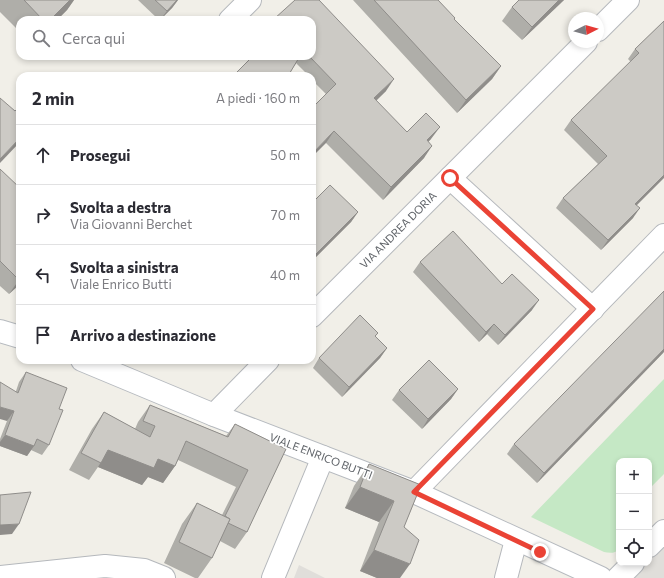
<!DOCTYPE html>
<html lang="it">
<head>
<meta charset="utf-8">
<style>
  :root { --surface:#fff; --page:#f7f7f7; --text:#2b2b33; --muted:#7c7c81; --line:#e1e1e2 }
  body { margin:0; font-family:Commissioner,sans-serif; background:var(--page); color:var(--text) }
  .controls { position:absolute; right:12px; bottom:12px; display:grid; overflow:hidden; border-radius:8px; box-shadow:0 2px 6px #0003 }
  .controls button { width:36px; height:36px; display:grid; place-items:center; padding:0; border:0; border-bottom:1px solid var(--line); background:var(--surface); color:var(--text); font:20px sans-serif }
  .compass { position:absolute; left:568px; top:12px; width:36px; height:36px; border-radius:50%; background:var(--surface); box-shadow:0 2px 6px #0003; rotate:84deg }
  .stop { position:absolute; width:12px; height:12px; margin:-9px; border:3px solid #ea4335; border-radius:50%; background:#fff }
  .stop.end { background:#ea4335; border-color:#fff; box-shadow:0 1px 4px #0008 }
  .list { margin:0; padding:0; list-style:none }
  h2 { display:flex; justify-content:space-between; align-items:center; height:52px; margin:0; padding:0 16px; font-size:17px }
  h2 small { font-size:13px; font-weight:400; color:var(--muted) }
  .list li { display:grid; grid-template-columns:26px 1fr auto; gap:12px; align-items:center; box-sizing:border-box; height:60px; padding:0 16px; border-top:1px solid var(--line) }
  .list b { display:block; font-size:15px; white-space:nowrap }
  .list p { margin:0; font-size:13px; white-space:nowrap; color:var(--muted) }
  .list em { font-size:13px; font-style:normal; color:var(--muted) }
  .icon { flex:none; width:22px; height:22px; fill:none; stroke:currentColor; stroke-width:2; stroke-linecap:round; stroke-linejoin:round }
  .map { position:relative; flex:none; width:664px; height:578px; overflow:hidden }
  .search { position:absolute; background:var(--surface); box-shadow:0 2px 6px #0003; left:16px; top:16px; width:300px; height:44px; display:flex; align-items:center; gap:10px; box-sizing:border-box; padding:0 14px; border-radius:12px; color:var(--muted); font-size:15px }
  .panel { position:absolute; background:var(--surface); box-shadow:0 2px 6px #0003; left:16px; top:72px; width:300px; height:292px; border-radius:12px }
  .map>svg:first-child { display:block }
  .industrial { fill:#e0deda }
  .green { fill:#c5e8c5 }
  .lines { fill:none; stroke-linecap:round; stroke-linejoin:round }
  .street-casing { stroke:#b5b8bc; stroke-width:24 }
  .secondary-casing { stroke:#b6babf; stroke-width:24 }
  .street { stroke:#fff; stroke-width:22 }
  .secondary { stroke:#fff; stroke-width:22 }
  .wall { fill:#afaea9 }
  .shaded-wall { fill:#8f8d8a }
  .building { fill:#cccac5; stroke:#8f8d8a }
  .route { stroke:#ea4335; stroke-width:5 }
  .labels { text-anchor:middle; stroke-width:3.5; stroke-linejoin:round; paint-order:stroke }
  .street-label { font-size:11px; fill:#5f6368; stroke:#fff }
</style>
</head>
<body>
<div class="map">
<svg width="664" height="578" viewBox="0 0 664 578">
  <rect width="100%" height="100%" fill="#f1efe8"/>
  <g class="industrial">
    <path d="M664,538V578H625L639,563H649V553Z"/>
    <path d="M299,565L325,578H294Z"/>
  </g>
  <path class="green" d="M664,379V474L649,489V461H619V549C615,554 609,553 604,552L531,517Z"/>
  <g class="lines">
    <g class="street-casing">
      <g id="street">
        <path d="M230,20L250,0"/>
        <path d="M598,30L628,0"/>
        <path d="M450,178L593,309"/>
        <path d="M312,316L586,42"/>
        <path d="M214,415L268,360"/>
        <path d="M414,492L664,235"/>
        <path d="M649,546L664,531"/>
        <path d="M0,577L105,566L144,570L164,578"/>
        <path d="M273,578L323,457"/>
        <path d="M506,578L516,540"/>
        <path d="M618,578L633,563"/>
      </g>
    </g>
    <g class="secondary-casing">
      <g id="secondary">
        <path d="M0,331L20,337"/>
        <path d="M82,360L214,415L414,492L601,578"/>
      </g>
    </g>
    <use href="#street" class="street"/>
    <use href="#secondary" class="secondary"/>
  </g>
  <g class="wall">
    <path d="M0,0H74L67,10L57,20H20V32L0,12Z"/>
    <path d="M138,0H178L172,8L160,20H159Z"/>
    <path d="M295,0L386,91L376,101L407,132L431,139L428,142L424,158L383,200L326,143V94L312,80V76H309L296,63L288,76H235L237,72L253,56H312V20H274Z"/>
    <path d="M353,0H438L454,19L501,66L492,79L457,113Z"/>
    <path d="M519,0H564L522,40L502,21L512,7Z"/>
    <path d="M664,21L637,205L633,218L601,250L556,208L563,198L598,164L564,130L571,120L631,62L628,59L635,49Z"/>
    <path d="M0,169L20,284L9,294L0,286Z"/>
    <path d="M312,203L358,212L351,222L312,261Z"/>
    <path d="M420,262L502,284L532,310L498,345L487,334L479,342L413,272Z"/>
    <path d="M378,333L375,337L387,348L380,358L342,397L313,368L319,358Z"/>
    <path d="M664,352L537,483L507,454L514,444Z"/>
    <path d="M26,372L59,409L49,445L42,455L31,450L27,456L0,446V439L7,421L16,391L19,382Z"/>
    <path d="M458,389L451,399L422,429L392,400L399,390Z"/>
    <path d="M150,405L226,436L235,424L286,449L247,532L235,549L220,541L212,558L198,578H195L164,563L182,524L197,503L222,515L236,487L178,460L175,466L163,483L148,477L142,485L98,467L89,480L69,470L92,429L104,412L135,429L138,422Z"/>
    <path d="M369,464L421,485L404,527L400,578H377L360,571L379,522L345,508L354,486Z"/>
  </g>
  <g class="shaded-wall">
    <path d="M70,0H74L67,10L57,20H50Z"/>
    <path d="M177,0H178L172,8L160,20L167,11Z"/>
    <path d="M559,0H564L522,40L532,27Z"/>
    <path d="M501,66L492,79L457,113L466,100Z"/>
    <path d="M394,79L386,91L365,111L374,98Z"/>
    <path d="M440,127L431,139L418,152L427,140Z"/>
    <path d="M334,131L326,143L312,157V154Z"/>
    <path d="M20,138V142L0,163V159Z"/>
    <path d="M432,146L424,158L383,200L391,187Z"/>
    <path d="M664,175V178L628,214L635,204Z"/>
    <path d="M640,208L633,218L601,250L608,240Z"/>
    <path d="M358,212L351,222L312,261V260L316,254Z"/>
    <path d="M20,279V284L9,294L19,280Z"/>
    <path d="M539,300L532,310L498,345L505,335Z"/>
    <path d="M494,324L487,334L479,342L486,332Z"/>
    <path d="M387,348L380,358L342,397L349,387Z"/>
    <path d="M664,349V352L537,483L544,473Z"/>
    <path d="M458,389L451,399L422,429L428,419Z"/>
    <path d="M0,407L14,411L7,421L0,419Z"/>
    <path d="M5,435L34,446L27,456L0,446V442Z"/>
    <path d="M108,450L158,459L175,466L163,483L148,477L142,485L98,467Z"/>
    <path d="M360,487L394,501L379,522L345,508Z"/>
    <path d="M19,524L12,534L0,535V525Z"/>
    <path d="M374,550L410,564L400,578H377L360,571Z"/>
  </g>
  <g class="building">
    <path d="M24,0H70L50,20H43Z"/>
    <path d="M155,0H177L167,11Z"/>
    <path d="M295,0H319L394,79L374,98L407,132L426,113L440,127L427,140L432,146L391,187L334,131L312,154V108L336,84L309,56H312V20H275L274,19Z"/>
    <path d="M374,0H438L455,18L454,19L501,66L466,100Z"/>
    <path d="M519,0H559L532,27L512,7Z"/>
    <path d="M664,21V175L635,204L640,208L608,240L563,198L607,156L571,120L639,53L635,49Z"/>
    <path d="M253,56H300L288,76H241L237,72Z"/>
    <path d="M0,98L15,111L20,106V138L0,159Z"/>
    <path d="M0,169L20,188V279L19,280L0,261Z"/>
    <path d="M330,185L358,212L316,254L314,251L312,253V203Z"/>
    <path d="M453,231L502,284L512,274L539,300L505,335L494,324L486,332L420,262Z"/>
    <path d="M664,291V349L544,473L514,444Z"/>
    <path d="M360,315L378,333L375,336L387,348L349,387L319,358Z"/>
    <path d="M429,360L458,389L428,419L399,390Z"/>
    <path d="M26,372L67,388L59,409L63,410L49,445L37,439L34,446L5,435L14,411L0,407V382L18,393Z"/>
    <path d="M150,405L228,437L235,424L286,449L247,532L228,523L230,519L225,516L248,470L186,441L175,466L158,459L154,468L108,450L101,463L81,453L104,412L150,437L155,426L143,421Z"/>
    <path d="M369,464L421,485L404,527L419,540L410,564L374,550L394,501L360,487Z"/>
    <path d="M31,492L19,524L0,525V495Z"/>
    <path d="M197,503L230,519L212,558L179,542Z"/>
  </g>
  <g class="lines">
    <path class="route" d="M450,178L593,309L414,492L540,552"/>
  </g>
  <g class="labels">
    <g class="street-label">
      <text transform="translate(398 230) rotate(-45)" y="4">VIA ANDREA DORIA</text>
      <text transform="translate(321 456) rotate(21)" y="4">VIALE ENRICO BUTTI</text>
    </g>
  </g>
</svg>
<div class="controls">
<button>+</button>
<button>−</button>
<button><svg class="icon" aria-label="locate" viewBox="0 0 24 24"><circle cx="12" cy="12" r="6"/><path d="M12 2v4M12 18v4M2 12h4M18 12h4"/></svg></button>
</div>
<svg class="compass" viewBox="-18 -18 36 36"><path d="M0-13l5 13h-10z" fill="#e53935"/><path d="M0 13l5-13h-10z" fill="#7c7c81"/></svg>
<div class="stop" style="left:450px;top:178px"></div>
<div class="stop end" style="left:540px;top:552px"></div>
<div class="search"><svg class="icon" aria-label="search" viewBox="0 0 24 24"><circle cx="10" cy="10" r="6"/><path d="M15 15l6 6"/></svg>Cerca qui</div>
<section class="panel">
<h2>2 min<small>A piedi · 160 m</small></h2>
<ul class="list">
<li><svg class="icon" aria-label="ahead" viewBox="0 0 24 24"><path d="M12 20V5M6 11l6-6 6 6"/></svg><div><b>Prosegui</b></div><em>50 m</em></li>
<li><svg class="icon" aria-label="right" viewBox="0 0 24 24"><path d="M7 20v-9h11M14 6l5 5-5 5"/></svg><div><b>Svolta a destra</b><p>Via Giovanni Berchet</p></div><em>70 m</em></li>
<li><svg class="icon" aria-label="left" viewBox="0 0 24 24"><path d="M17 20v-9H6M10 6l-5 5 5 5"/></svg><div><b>Svolta a sinistra</b><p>Viale Enrico Butti</p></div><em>40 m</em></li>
<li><svg class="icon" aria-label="arrive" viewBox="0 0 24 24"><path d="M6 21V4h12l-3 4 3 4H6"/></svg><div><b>Arrivo a destinazione</b></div></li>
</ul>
</section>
</div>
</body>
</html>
